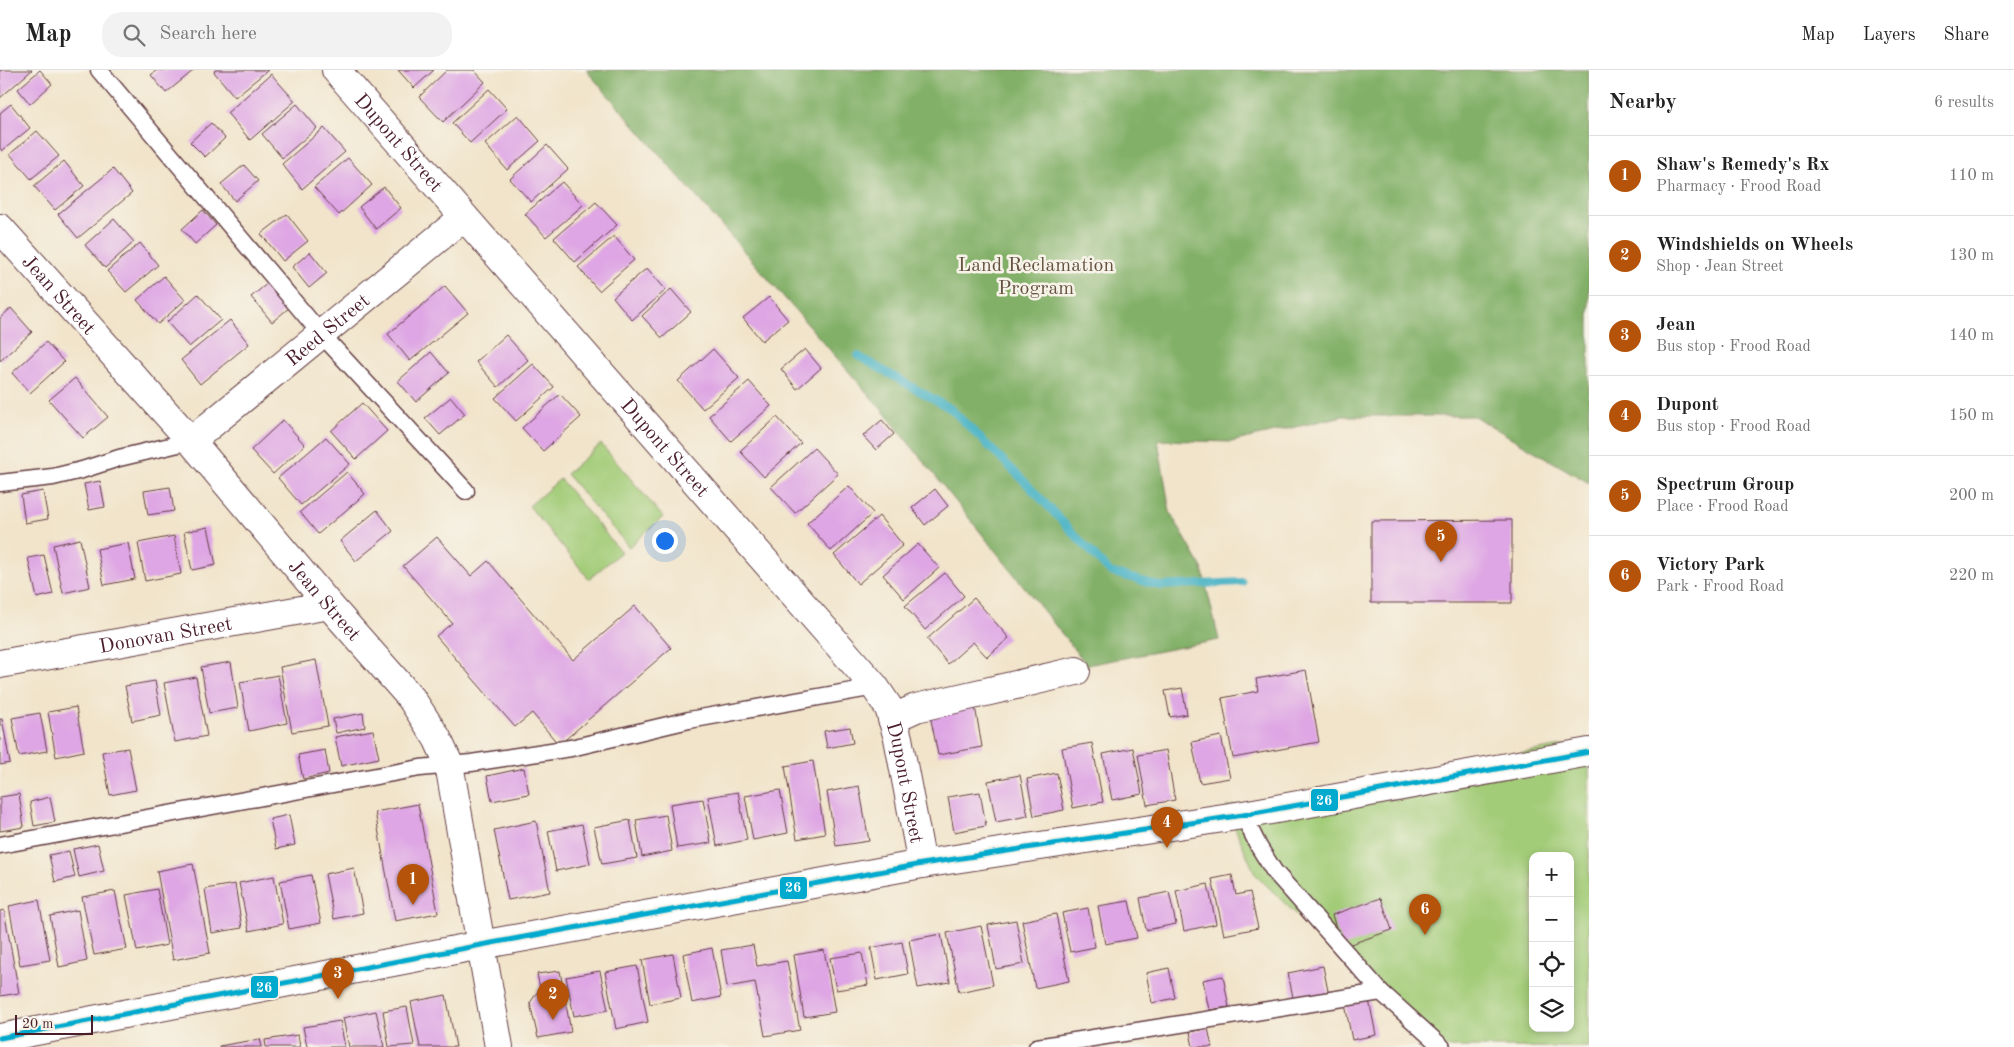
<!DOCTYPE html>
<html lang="en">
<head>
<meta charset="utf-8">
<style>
  :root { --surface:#fff; --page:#f2f2f2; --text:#222; --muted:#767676; --line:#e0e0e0; --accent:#b45309 }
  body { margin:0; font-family:"Old Standard TT",serif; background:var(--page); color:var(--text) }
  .controls { position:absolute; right:15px; bottom:15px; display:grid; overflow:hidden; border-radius:10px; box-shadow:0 2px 8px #0003 }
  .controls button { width:45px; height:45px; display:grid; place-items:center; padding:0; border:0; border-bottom:1px solid var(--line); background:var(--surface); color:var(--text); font:25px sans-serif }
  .scale { position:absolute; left:15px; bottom:12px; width:78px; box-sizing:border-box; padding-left:5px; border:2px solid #4a1f2b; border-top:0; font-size:14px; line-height:18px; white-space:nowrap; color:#4a1f2b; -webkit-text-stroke:4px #f7f3e8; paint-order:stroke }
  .you { position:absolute; left:664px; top:470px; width:18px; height:18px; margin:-12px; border:4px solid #fff; border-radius:50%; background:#1a73e8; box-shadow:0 0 0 8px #1a73e833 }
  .badge { display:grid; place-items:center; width:32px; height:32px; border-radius:50%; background:var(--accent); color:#fff; font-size:16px; font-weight:700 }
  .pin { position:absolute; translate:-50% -41px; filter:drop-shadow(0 1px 2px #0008) }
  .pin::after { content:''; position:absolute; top:26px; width:18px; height:15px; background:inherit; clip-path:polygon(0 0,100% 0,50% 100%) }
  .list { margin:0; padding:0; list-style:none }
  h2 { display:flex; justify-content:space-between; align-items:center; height:65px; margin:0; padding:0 20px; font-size:21px }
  h2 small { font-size:16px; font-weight:400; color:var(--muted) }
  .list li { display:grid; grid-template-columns:32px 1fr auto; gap:15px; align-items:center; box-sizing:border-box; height:80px; padding:0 20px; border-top:1px solid var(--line) }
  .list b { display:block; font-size:19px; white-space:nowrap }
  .list p { margin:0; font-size:16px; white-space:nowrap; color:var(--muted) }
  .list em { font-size:16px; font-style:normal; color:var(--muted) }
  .icon { flex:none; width:28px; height:28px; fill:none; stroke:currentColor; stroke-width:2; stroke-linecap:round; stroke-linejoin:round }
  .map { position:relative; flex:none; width:1589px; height:977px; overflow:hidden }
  header { display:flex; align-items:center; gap:30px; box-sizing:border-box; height:70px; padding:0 25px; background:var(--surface); border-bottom:1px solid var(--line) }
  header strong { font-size:24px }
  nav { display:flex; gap:28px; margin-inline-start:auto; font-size:18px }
  .search { width:350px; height:45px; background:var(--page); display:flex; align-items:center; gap:12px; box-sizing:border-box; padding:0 18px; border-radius:20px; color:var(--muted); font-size:19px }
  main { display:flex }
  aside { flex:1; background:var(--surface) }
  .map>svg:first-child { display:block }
  .green { fill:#a3cc78; stroke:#767652; fill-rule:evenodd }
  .forest { fill:#82b068; stroke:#66684a }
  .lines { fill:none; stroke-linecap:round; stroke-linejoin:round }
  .stream { stroke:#47b2c5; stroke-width:8 }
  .building { fill:#dea6e4 }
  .lane-casing { stroke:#633d43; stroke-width:19 }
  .street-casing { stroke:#633d43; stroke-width:30 }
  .secondary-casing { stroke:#633d43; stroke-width:30 }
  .lane { stroke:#fff; stroke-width:16 }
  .street { stroke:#fff; stroke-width:28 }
  .secondary { stroke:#fff; stroke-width:28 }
  .bus-1-casing { stroke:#f7f3e8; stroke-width:9 }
  .bus-1 { stroke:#00a9ce; stroke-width:5 }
  .labels { text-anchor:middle; stroke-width:5; stroke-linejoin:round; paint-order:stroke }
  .street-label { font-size:20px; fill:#4a1f2b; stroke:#f7f3e8 }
  .park-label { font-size:20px; fill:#655342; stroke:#f7f3e8 }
  .line-badge { stroke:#f7f3e8; stroke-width:2 }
  .badge-label { font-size:14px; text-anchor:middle; font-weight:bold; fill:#fff }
</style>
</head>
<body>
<header>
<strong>Map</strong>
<div class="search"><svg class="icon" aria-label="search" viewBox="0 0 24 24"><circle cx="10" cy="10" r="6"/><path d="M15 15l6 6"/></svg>Search here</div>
<nav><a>Map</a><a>Layers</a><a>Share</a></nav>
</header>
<main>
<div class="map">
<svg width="1589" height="977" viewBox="0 0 1589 977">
  <rect width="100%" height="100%" fill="#f7f3e8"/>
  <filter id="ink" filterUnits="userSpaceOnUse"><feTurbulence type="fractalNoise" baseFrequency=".02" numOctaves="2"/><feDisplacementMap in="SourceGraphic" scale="10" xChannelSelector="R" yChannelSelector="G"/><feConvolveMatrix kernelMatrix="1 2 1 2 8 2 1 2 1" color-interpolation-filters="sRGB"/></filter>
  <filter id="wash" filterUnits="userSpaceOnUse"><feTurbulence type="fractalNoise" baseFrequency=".0096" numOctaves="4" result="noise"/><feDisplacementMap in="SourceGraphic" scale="20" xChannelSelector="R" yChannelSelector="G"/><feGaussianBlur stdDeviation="1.12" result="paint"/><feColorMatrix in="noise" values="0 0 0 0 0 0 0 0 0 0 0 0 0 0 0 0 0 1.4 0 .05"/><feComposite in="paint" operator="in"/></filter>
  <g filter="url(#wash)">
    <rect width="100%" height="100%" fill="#f1e4ca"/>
    <g class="green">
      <path d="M601,374L663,447L629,477L566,404Z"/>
      <path d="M560,409L621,482L589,509L529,436Z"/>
      <path d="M1589,671V977H1436L1378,925L1255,804L1226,737ZM1533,786H1570V958H1533Z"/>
    </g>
    <path class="forest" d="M586,0H1589V413L1474,346H1343L1231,372L1158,370L1170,442L1202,498L1219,570L1087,595L883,341Z"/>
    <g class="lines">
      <path class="stream" d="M858,286L951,339L1025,412L1110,502L1160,516L1242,512"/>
    </g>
    <g id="blocks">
      <g class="building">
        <path d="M0,0H32L0,28Z"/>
        <path d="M40,0L52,14L30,34L18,19Z"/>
        <path d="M157,0H194L166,23L151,5Z"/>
        <path d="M215,0H268L235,27L214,2Z"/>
        <path d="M398,0H434L414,18Z"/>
        <path d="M447,0H474L485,12L443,52L419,27Z"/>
        <path d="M271,4L295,31L250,70L227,43Z"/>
        <path d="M489,19L507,39L470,73L452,53Z"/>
        <path d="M11,34L30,58L2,81L0,78V43Z"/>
        <path d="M297,34L317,58L282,88L262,64Z"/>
        <path d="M518,45L540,71L507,100L485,74Z"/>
        <path d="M211,53L225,68L205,87L190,72Z"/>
        <path d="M324,58L345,82L302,119L282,94Z"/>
        <path d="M37,61L59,86L31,109L10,84Z"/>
        <path d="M547,75L568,99L531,132L510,109Z"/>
        <path d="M348,88L372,115L339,145L314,117Z"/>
        <path d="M64,91L84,116L55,140L34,116Z"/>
        <path d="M244,95L258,111L235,131L221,114Z"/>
        <path d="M113,99L132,123L78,168L58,144Z"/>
        <path d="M562,112L583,135L546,167L525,144Z"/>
        <path d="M384,117L401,138L376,159L359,137Z"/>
        <path d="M596,132L617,155L575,192L554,168Z"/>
        <path d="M203,140L216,155L195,174L182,159Z"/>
        <path d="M287,144L308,171L283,191L261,164Z"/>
        <path d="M114,149L134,172L105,198L85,175Z"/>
        <path d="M614,166L634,190L599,221L578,197Z"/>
        <path d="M140,173L158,195L126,222L107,201Z"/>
        <path d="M310,182L327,203L309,218L292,197Z"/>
        <path d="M647,198L666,220L632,250L613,227Z"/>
        <path d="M164,206L185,230L158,254L137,230Z"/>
        <path d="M269,212L290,237L272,252L251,227Z"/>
        <path d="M445,216L468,243L410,291L388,264Z"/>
        <path d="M671,219L691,242L662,268L642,246Z"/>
        <path d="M198,224L221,250L189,277L167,252Z"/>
        <path d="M769,227L788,250L762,271L743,248Z"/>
        <path d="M11,238L32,262L0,291V248Z"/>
        <path d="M230,250L249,274L200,314L181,290Z"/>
        <path d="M506,265L528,290L498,317L476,292Z"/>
        <path d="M46,272L64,292L30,323L12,303Z"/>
        <path d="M713,279L739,308L703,339L678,311Z"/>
        <path d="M805,279L821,298L797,319L781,299Z"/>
        <path d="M431,282L449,303L416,332L398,311Z"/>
        <path d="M533,294L554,317L516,351L495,328Z"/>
        <path d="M75,308L108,347L83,368L49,330Z"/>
        <path d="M749,311L771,336L731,371L709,346Z"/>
        <path d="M560,324L581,347L543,381L522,358Z"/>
        <path d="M451,327L465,344L440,365L425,348Z"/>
        <path d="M362,333L387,361L356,389L331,361Z"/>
        <path d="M777,347L801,373L764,407L740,381Z"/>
        <path d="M283,350L305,375L273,404L251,380Z"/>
        <path d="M882,350L894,364L876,380L863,366Z"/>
        <path d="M326,367L350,394L301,435L278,408Z"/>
        <path d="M814,378L838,404L795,443L771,417Z"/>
        <path d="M347,402L365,424L318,464L300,442Z"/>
        <path d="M100,411L105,437L89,440L84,414Z"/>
        <path d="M849,416L873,443L831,481L807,453Z"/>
        <path d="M170,417L174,441L148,445L144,421Z"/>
        <path d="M935,419L948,436L925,455L912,438Z"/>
        <path d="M43,421L48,449L25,453L21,425Z"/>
        <path d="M377,440L393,461L356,491L340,471Z"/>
        <path d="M879,446L903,475L858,514L834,485Z"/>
        <path d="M1512,450V533H1371V451Z"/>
        <path d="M208,457L216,495L192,500L184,462Z"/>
        <path d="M174,466L181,504L145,511L138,473Z"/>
        <path d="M437,467L471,506L488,491L573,590L635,536L671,578L559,675L532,643L515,657L436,566L452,553L403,496Z"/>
        <path d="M80,469L90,517L63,523L53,475Z"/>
        <path d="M128,473L135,509L104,515L97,479Z"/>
        <path d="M918,474L939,498L904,529L883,505Z"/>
        <path d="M44,485L53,524L37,528L28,488Z"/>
        <path d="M945,503L964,526L925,560L905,536Z"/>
        <path d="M974,528L1009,568L987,587L973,572L948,594L927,569Z"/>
        <path d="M316,590L328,656L292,662L280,597Z"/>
        <path d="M231,592L238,638L209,643L201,597Z"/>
        <path d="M1306,600L1319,672L1233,688L1222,628L1258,621L1256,609Z"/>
        <path d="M278,605L287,653L249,661L240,612Z"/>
        <path d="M196,607L207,666L175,672L164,613Z"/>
        <path d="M155,611L161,645L132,651L125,616Z"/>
        <path d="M1182,618L1187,644L1170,647L1165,621Z"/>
        <path d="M975,636L982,677L938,685L930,645Z"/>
        <path d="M76,637L84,681L56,687L48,642Z"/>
        <path d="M40,643L47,681L19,686L12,648Z"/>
        <path d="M363,643L365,657L336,663L333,649Z"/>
        <path d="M0,649H2L10,693L0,695Z"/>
        <path d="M850,657L853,673L827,678L824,661Z"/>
        <path d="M373,660L379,688L341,696L335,667Z"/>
        <path d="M1221,666L1230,708L1200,713L1192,672Z"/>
        <path d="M1092,673L1103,732L1073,738L1062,678Z"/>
        <path d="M128,678L136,720L110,725L102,682Z"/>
        <path d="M1133,678L1142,724L1112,730L1103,684Z"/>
        <path d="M325,680L329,703L303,709L298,685Z"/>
        <path d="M1166,680L1175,730L1147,735L1138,685Z"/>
        <path d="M813,691L825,764L797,769L785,696Z"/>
        <path d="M524,698L529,724L492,731L487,706Z"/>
        <path d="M1057,703L1064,740L1034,746L1027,709Z"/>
        <path d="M1020,705L1028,746L996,752L988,711Z"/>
        <path d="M859,716L869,771L836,776L827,722Z"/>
        <path d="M780,720L788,763L753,770L745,726Z"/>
        <path d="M738,722L747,770L717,776L708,727Z"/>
        <path d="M980,722L986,756L954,762L948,727Z"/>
        <path d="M19,724L24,757L0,761V727Z"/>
        <path d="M50,727L55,752L34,756L30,732Z"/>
        <path d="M703,729L711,773L677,778L670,734Z"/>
        <path d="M418,734L438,843L395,851L375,742Z"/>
        <path d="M289,745L295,775L276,779L270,749Z"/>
        <path d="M666,745L672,781L642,787L636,750Z"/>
        <path d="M630,750L637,788L602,794L594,757Z"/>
        <path d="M536,751L550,822L508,830L494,760Z"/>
        <path d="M582,754L590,794L556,801L548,761Z"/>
        <path d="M98,774L104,801L79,807L73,779Z"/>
        <path d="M69,781L75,807L55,812L49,785Z"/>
        <path d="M193,794L210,883L173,890L157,801Z"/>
        <path d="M354,798L363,843L334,849L325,804Z"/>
        <path d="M311,805L321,853L289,859L280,811Z"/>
        <path d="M1232,805L1236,825L1250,822L1258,858L1224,865L1212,809Z"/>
        <path d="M274,806L283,854L249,861L239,813Z"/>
        <path d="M235,814L242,858L212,863L205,819Z"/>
        <path d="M1208,814L1216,854L1184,861L1176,821Z"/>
        <path d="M157,819L167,875L137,881L126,825Z"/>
        <path d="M115,821L127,879L94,885L82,827Z"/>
        <path d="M1169,822L1176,854L1146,860L1140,828Z"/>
        <path d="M1381,828L1392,860L1342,877L1332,845Z"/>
        <path d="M39,830L50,890L20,895L9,836Z"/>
        <path d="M1129,831L1137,868L1105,874L1098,836Z"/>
        <path d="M1088,838L1095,877L1070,882L1062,843Z"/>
        <path d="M4,840L19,923L0,926V841Z"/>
        <path d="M78,840L87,891L59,897L50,846Z"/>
        <path d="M1056,844L1069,911L1035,918L1022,851Z"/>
        <path d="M1016,850L1024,894L996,899L988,855Z"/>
        <path d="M981,856L993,915L959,922L947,863Z"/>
        <path d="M941,864L950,912L918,918L909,870Z"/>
        <path d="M902,872L908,904L877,910L871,878Z"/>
        <path d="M753,875L757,896L787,891L800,960L765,966L755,912L727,917L721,880Z"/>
        <path d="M712,878L721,927L692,933L683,884Z"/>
        <path d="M824,880L835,942L804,947L794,885Z"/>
        <path d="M862,883L868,915L836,920L830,888Z"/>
        <path d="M673,884L681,928L650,934L642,890Z"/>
        <path d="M637,896L648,952L616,959L605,902Z"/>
        <path d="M1323,896L1329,926L1294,932L1288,903Z"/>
        <path d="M1169,898L1175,928L1152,933L1146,903Z"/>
        <path d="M560,901L571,962L538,968L530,933L540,918L537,904Z"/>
        <path d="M600,901L608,940L574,946L566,907Z"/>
        <path d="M1223,906L1229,937L1209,940L1203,910Z"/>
        <path d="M446,925L456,977H420L411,932Z"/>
        <path d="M1369,930L1376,965L1352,970L1345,934Z"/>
        <path d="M407,937L414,975L389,977L383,941Z"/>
        <path d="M376,941L384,977H349L343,948Z"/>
        <path d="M340,951L345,977H307L303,957Z"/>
        <path d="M1208,958L1212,977H1193L1190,962Z"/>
        <path d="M298,965L300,977H266L265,970Z"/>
        <path d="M260,969L262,977H219V976Z"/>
      </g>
    </g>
  </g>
  <g filter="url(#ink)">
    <use href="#blocks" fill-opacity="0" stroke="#633d43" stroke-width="1"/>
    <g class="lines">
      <g class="lane-casing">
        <g id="lane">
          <path d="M99,0L322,265L466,421"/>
          <path d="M0,413L53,407L82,400L119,388L191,371"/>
          <path d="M1243,745L1259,777L1274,801L1381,922L1442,977"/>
          <path d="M0,775L420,698L471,693L571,678L689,650L875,617"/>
          <path d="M1037,977L1381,922"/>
        </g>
      </g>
      <g class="street-casing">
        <g id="street">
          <path id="s1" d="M336,0L875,617L889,638L898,668L922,794"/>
          <path id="s2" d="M0,158L191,371L329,535L411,628L437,668L449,694L499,977"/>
          <path id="s3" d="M191,371L464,147"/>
          <path id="s4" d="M0,594L329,535"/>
          <path d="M892,649L916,638L1076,601"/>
        </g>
      </g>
      <g class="secondary-casing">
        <path id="secondary" d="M0,968L481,875L922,794L1243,745L1589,682"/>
      </g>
      <use href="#lane" class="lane"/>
      <use href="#street" class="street"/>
      <use href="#secondary" class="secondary"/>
      <g class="bus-1-casing">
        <path id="bus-1" d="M0,968L481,875L922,794L1243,745L1589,682"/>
      </g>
      <use href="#bus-1" class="bus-1"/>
    </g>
  </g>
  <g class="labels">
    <g class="street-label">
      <text dy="7" stroke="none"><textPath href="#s1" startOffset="96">Dupont Street</textPath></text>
      <text dy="7" stroke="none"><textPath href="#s2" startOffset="89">Jean Street</textPath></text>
      <text dy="7" stroke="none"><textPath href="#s3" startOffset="176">Reed Street</textPath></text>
      <text dy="7" stroke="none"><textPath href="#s1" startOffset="501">Dupont Street</textPath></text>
      <text dy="7" stroke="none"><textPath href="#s2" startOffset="494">Jean Street</textPath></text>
      <text dy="7" stroke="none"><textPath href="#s4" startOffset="168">Donovan Street</textPath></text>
      <text dy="7" stroke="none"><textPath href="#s1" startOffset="921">Dupont Street</textPath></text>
    </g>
    <g class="park-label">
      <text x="1036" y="201">Land Reclamation<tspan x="1036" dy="23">Program</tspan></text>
    </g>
  </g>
  <g class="line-badge">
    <rect x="1310" y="718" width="29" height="24" rx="5" fill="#00a9ce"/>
    <rect x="779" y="806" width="29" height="24" rx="5" fill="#00a9ce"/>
    <rect x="250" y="905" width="29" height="24" rx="5" fill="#00a9ce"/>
  </g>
  <g class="badge-label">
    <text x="1324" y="735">26</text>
    <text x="793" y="822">26</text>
    <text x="264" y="922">26</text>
  </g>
</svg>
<div class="controls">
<button>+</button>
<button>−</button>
<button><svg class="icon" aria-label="locate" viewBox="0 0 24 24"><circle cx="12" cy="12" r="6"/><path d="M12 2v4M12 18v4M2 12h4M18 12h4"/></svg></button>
<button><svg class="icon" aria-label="layers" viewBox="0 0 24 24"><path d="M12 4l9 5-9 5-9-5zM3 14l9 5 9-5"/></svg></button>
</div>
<div class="scale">20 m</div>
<div class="you"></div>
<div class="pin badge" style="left:413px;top:835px">1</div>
<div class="pin badge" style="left:553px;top:950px">2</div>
<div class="pin badge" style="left:338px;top:929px">3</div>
<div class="pin badge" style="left:1167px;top:778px">4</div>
<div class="pin badge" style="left:1441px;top:492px">5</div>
<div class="pin badge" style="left:1425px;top:865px">6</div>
</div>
<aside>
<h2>Nearby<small>6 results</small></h2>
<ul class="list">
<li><span class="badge">1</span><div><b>Shaw's Remedy's Rx</b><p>Pharmacy · Frood Road</p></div><em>110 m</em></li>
<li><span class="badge">2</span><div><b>Windshields on Wheels</b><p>Shop · Jean Street</p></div><em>130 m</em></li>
<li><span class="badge">3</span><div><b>Jean</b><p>Bus stop · Frood Road</p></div><em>140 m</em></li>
<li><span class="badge">4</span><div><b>Dupont</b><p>Bus stop · Frood Road</p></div><em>150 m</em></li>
<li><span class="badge">5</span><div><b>Spectrum Group</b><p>Place · Frood Road</p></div><em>200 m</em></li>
<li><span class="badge">6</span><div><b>Victory Park</b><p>Park · Frood Road</p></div><em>220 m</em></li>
</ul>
</aside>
</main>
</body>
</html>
